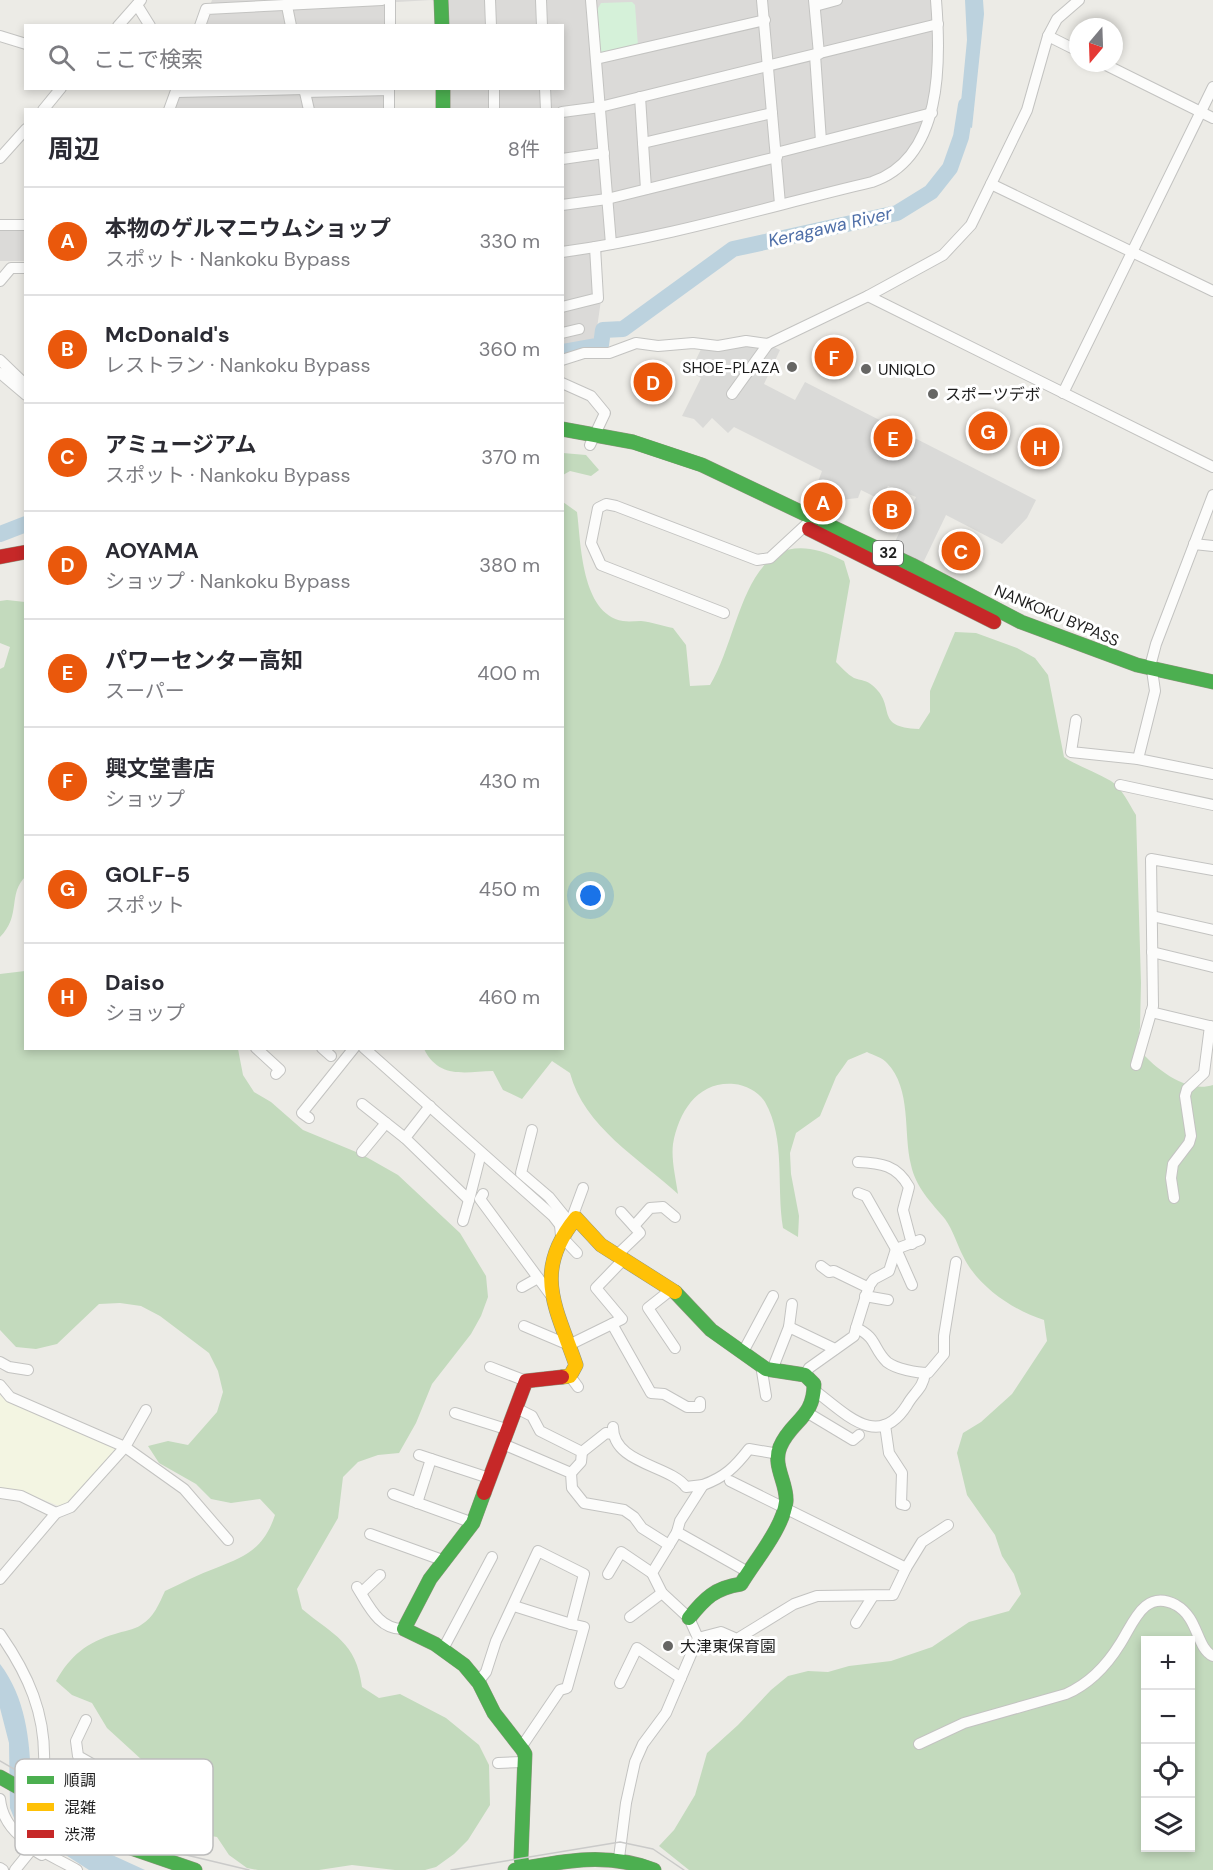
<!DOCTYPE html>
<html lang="ja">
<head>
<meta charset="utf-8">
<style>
  :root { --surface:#fff; --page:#f7f7f7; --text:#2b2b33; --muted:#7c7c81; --line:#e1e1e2; --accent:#ea580c }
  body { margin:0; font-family:"DM Sans","Noto Sans JP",sans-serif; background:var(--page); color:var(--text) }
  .controls { position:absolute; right:18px; bottom:18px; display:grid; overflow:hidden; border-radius:0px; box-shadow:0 3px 9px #0003 }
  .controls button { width:54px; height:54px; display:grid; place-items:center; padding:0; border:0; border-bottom:2px solid var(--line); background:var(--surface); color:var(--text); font:30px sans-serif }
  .compass { position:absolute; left:1069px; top:18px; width:54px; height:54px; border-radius:50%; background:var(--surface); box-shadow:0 3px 9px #0003; rotate:199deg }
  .you { position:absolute; left:591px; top:896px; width:21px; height:21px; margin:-15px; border:4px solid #fff; border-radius:50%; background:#1a73e8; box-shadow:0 0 0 9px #1a73e833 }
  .badge { display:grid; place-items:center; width:39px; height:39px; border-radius:50%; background:var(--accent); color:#fff; font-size:20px; font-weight:700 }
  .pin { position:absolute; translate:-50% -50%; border:3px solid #fff; box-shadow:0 2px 6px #0006 }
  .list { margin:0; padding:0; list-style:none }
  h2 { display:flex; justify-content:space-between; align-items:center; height:78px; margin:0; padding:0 24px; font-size:26px }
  h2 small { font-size:20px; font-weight:400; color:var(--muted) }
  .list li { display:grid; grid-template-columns:39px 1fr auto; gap:18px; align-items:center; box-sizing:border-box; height:108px; padding:0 24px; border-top:2px solid var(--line) }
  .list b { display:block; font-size:22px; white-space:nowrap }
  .list p { margin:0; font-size:20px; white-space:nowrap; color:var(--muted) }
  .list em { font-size:20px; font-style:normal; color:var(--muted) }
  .icon { flex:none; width:33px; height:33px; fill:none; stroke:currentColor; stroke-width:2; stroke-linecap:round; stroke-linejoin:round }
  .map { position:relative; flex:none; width:1213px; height:1870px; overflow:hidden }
  .search { position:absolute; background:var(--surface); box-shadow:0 3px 9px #0003; left:24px; top:24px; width:540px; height:66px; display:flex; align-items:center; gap:15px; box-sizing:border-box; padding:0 21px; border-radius:0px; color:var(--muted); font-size:22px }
  .panel { position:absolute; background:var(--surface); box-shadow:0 3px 9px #0003; left:24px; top:108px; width:540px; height:942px; border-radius:0px }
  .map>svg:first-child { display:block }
  .residential { fill:#dbdad8 }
  .education { fill:#f3f5e2 }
  .religious { fill:#dadad8 }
  .forest { fill:#c3dabd; fill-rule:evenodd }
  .park { fill:#d5f1d9 }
  .water { fill:#bcd2de }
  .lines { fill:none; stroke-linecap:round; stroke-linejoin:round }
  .river { stroke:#bcd2de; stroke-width:16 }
  .street-casing { stroke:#c3c3c1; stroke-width:12 }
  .fast-casing { stroke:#90957f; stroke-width:15 }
  .slow-casing { stroke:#90957f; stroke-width:15 }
  .jam-casing { stroke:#90957f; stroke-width:15 }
  .street { stroke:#fcfcfb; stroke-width:10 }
  .fast { stroke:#4caf50; stroke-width:14 }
  .slow { stroke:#ffc107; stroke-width:14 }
  .jam { stroke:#c62828; stroke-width:14 }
  .tram { stroke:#cacac9; stroke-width:1.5 }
  .poi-dot { fill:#666664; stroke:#fff; stroke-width:2 }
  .labels { text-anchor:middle; stroke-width:6; stroke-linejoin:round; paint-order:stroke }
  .shield { fill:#fff; stroke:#626262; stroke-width:1.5 }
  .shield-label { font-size:15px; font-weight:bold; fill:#1e1e1e }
  .poi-label { font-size:16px; fill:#1e1e1e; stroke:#fff; text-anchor:start }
  .street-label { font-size:16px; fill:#1e1e1e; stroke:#fff }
  .water-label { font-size:18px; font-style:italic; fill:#4f6fa8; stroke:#fff }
  .key { fill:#fff; stroke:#bcbcbc; stroke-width:1.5 }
  .key-label { font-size:16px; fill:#1e1e1e }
</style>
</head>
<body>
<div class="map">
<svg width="1213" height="1870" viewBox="0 0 1213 1870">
  <rect width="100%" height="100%" fill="#ecebe6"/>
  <g class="residential">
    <path d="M212,0H941L942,36L921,147L915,159L897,176L887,182L602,252L600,255L601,300L595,342L563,349L562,110L449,109V89L562,88V26L449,25L448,4L431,0L381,3L386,7V25L202,26Z"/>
    <path d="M180,89H386V109L173,110Z"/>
    <path d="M25,219V261H0V226Z"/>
  </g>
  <path class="education" d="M0,1395L6,1401L116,1449L74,1501L59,1506L24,1492L0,1488Z"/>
  <path class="religious" d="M748,344L772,346L780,350L764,384L795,400L805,382L1036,500L1027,518L1002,544L946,515L923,563L892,548L916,497L888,486L881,500L861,490L858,498L840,500L816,487L822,471L734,427L728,433L712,418L703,428L694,419L682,416L701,378L690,372L702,347Z"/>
  <g class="forest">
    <path d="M563,453L586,455L599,470L591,476L570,471L563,475Z"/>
    <path d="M563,502L577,512C581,542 581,614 623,621C629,622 635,621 641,621C652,622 663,626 673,628L686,645L690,686L710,685C744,629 744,509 844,561L850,581L836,662C842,668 847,674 854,678C860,680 868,681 872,685C898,706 872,727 919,729L930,712V691L955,632L976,633L1017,648L1035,658L1048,675L1064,757C1079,767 1096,772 1111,781C1122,788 1129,804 1136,815L1141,983L1140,1027L1137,1047C1153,1067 1186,1094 1213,1085V1870H689L659,1846L674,1830L695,1795L707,1753L738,1725L771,1690L788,1676L808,1671L828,1672L849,1666L891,1661L932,1647L969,1622L1009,1611L1021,1594L1014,1574L1002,1556L995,1535L967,1495L957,1453L963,1433L981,1422L1012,1394L1047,1341L1044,1320C1013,1310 978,1287 963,1256C957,1244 953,1230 945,1219C931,1202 916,1188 911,1165C903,1133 912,1089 887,1063C883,1058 873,1055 867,1052L848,1060L836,1077L820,1116L796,1133L790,1153L791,1174L799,1216L798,1237L783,1228C776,1186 786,1139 765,1102C759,1092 746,1085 734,1084C698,1081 679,1111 673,1144C671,1160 676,1179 678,1194C640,1159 584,1127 570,1073L552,1061L522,1099L503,1090L493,1071C464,1072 439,1079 424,1049L562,1048ZM1146,1640H1190V1848H1146Z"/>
    <path d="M7,600L25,602L26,876C7,894 22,915 0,937V669L4,667L10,647L0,643V601Z"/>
    <path d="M25,971L26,1048L238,1049L243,1075L254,1092L271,1102L303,1130L361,1154L398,1175L460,1233L486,1276L488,1297L481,1316L471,1334L432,1384L416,1423L399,1453L378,1455L358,1462L343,1477L338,1518L297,1589L302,1609C334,1636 356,1641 362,1687L379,1698L400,1694L446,1718L479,1745L489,1765L490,1805L468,1840L454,1854L436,1867L425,1870H395L352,1865L319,1870H258L247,1868L229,1855L217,1837L194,1833L156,1813L159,1792L154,1771L107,1728L92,1703L72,1695L56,1681C70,1656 87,1642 115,1634C123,1631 134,1630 141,1625C154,1617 159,1604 165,1591C182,1583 199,1574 216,1568C247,1556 264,1548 275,1515L260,1499L231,1503L211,1499L196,1484L159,1463L148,1446L168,1441L188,1445L217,1412L223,1392L218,1371L209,1353L160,1316L141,1306L120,1303L99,1304L57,1344L36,1349L16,1347L0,1330V974Z"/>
  </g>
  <path class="park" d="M632,2L635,5L638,46L604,54L600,51L597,10L601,3Z"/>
  <g class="water">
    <path d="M965,0H983L984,14L972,128L959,123L967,40Z"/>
    <path d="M0,1664C32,1706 31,1761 31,1811L110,1854L145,1870H89L16,1823L10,1808L9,1743L0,1708Z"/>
  </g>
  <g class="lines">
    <g class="river">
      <path d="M562,352L601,345L603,330L623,329L733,249L897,213L931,192L950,168L961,137L966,105"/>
      <path d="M0,534L26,524"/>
    </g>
    <g class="street-casing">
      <g id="street">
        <path d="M490,0L491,26"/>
        <path d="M541,0L542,26"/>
        <path d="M591,0L611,244"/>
        <path d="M762,0L780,204"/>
        <path d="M814,0L819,54"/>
        <path d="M137,5L150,26"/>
        <path d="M287,6L291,26"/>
        <path d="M815,6L837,0"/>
        <path d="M118,26L141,0"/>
        <path d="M200,26L206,9L382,0"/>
        <path d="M390,26V0"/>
        <path d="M0,36L26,44"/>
        <path d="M1048,36L1078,51"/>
        <path d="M815,55L821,141"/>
        <path d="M596,59L765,20"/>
        <path d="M1102,63L1213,118"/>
        <path d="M304,88L309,110"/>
        <path d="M494,88V110"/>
        <path d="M545,88L546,110"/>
        <path d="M176,92L304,89"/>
        <path d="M305,92L389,90"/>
        <path d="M640,97L646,189"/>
        <path d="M43,110L61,88"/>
        <path d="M169,110L177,88"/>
        <path d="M389,110V88"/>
        <path d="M562,112L600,107L938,24"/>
        <path d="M643,143L772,113"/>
        <path d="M776,153L932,113"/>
        <path d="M0,158L26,129"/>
        <path d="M562,159L604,153"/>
        <path d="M991,184L1213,291"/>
        <path d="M562,205L607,199L777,157"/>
        <path d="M0,225H26"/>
        <path d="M562,252C667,238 770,206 872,182C943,158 941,62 936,0"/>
        <path d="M0,281L11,268H26"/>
        <path d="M868,296L1213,467"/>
        <path d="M562,307L598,298L595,247"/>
        <path d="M562,333L579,329"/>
        <path d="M0,360L26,385"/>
        <path d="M562,360L584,353H609L636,343L658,346L693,343L718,346L746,341L768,344L868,296L943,255L971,225L1027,110L1048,36L1057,19L1079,0"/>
        <path d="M0,373L26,395"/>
        <path d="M562,383L591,396L605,413L590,445"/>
        <path d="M1063,393L1213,87"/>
        <path d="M732,394L768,344"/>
        <path d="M1213,495L1156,644L1151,663L1155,691L1138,759L1213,774"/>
        <path d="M1194,544L1213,546"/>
        <path d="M724,613L601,565L591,543L598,508L606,504L616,506L757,560L770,558L809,522"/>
        <path d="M1076,720L1071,752L1138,759"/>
        <path d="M1120,785L1213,805"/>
        <path d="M1152,916L1213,930"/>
        <path d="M1152,952L1213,967"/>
        <path d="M1151,1012L1213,1027"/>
        <path d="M256,1048L280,1070L276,1074"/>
        <path d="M322,1048L331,1056"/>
        <path d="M364,1048L553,1216L560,1225L561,1236L577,1253"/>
        <path d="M1136,1065L1153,1006L1151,859L1213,870"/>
        <path d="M362,1104L405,1138L469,1200L481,1153"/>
        <path d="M309,1118L302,1113L354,1048"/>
        <path d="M532,1130L521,1173L549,1197L566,1218L560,1225"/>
        <path d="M405,1138L430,1106"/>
        <path d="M362,1152L386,1123"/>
        <path d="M858,1162C881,1163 897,1165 909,1187L903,1210L912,1244"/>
        <path d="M858,1193L866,1196L896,1249L912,1285"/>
        <path d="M483,1194L480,1199L550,1294"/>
        <path d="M1174,1198L1171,1178L1173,1164L1189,1143L1191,1136L1185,1096L1187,1089L1204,1073L1210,1026"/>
        <path d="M573,1215L583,1188"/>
        <path d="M463,1221L469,1200"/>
        <path d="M634,1226L650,1208L663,1207L675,1217"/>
        <path d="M616,1256L640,1233L621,1212"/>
        <path d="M821,1266L829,1272L834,1271L869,1288"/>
        <path d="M663,1285L667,1293L648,1308L675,1348"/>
        <path d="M522,1287L538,1278"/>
        <path d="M865,1296L888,1300"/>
        <path d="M612,1324L651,1393L664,1394L687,1407H700V1402"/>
        <path d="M524,1326L569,1345L622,1319L596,1288L623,1260"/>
        <path d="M789,1327L792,1304"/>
        <path d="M856,1328L869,1286L874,1279L889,1271L896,1249L920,1240"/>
        <path d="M743,1352L773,1296"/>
        <path d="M0,1362L9,1367L28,1370"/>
        <path d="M761,1365L766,1396"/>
        <path d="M490,1367L526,1381"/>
        <path d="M772,1370L789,1327L835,1349"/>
        <path d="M805,1375L809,1368L854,1336L856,1328C877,1337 873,1349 887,1362C896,1369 917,1373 928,1373L944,1354V1336L956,1262"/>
        <path d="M570,1376L578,1387"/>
        <path d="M0,1385L10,1397L125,1447L184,1489L228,1540"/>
        <path d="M814,1390C845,1413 878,1451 907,1405C914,1392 923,1389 925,1373"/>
        <path d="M518,1409L532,1416L540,1431L582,1452L581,1462L571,1473"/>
        <path d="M455,1413L509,1430"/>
        <path d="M808,1413L853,1440L859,1435"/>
        <path d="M885,1425L889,1453L902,1473L901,1504L905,1505"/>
        <path d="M613,1427C613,1464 670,1465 686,1487L703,1485L680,1521L677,1532L652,1573L662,1593L689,1618L698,1638L666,1713L643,1744L635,1762L626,1803L619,1858"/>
        <path d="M503,1444L571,1473L572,1488L584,1503L624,1510L634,1517L642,1528L669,1545"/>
        <path d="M582,1452L606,1433L613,1434"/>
        <path d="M419,1455L489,1478"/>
        <path d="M703,1485C725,1477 735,1467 749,1449L779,1454"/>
        <path d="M0,1493L21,1496L56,1513"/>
        <path d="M393,1494L473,1523"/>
        <path d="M417,1503L431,1459"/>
        <path d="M677,1532L748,1572"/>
        <path d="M370,1534L445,1561"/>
        <path d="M906,1568L922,1542L948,1525"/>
        <path d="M608,1574L621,1552L652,1573"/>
        <path d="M0,1579L56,1513L71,1507L125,1447L146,1410"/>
        <path d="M357,1587C369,1606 379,1630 404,1629"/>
        <path d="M361,1593L380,1575"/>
        <path d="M514,1606L571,1624"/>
        <path d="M630,1617L662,1593"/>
        <path d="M856,1623L873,1596"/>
        <path d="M0,1634C28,1674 46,1714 44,1764C43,1777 43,1789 39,1801"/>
        <path d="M698,1638L721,1632L737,1639L794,1604L817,1596L893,1595L906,1568L730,1481"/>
        <path d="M443,1649L492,1557"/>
        <path d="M478,1682L486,1672L496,1641L538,1551L584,1574L571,1624L584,1627L567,1688L560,1690L522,1746"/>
        <path d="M620,1683L637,1648L681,1678"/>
        <path d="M86,1720L76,1741L78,1756L129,1785L130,1793L107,1838"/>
        <path d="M919,1744L964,1723L1066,1694C1089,1684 1107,1665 1120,1644C1133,1624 1144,1588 1176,1605C1199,1618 1196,1648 1213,1656"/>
        <path d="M498,1763L524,1762"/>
        <path d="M0,1799C4,1839 46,1852 77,1870"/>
        <path d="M0,1868L3,1870"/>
        <path d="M15,1870L32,1849L42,1855"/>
      </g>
    </g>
    <g class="fast-casing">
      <g id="fast">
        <path d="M441,0L442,26"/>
        <path d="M443,88V110"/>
        <path d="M562,429L633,442L702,465L912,565L1021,622L1137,665L1213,682"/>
        <path d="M675,1292L711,1330L766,1369L805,1375L814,1384C814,1419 791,1420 780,1447C772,1466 788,1484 786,1502C783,1528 754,1562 741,1584C715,1588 705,1598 689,1618"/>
        <path d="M484,1493L473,1523L430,1579L404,1629L435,1644L464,1665L479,1683L494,1713L522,1749L525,1754L521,1858L523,1869"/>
        <path d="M0,1777L119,1844L195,1870"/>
        <path d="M515,1870C563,1861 607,1852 654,1870"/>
      </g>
    </g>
    <g class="slow-casing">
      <path id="slow" d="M562,1377L570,1376L576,1365C556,1307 532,1272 576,1218L601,1245L675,1292"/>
    </g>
    <g class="jam-casing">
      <g id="jam">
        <path d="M809,529L994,622"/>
        <path d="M0,557L26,552"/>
        <path d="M484,1493L526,1381L562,1377"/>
      </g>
    </g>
    <use href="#street" class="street"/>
    <use href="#fast" class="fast"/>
    <use href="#slow" class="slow"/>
    <use href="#jam" class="jam"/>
    <g class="tram">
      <path d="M0,1761L125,1833L178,1853L249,1870"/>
      <path d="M451,1870L620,1842L653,1849L684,1870"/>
    </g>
  </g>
  <g class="poi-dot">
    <circle cx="792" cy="367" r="6"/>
    <circle cx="866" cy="369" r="6"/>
    <circle cx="933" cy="394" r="6"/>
    <circle cx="668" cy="1646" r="6"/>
  </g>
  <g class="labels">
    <rect class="shield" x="873" y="541" width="30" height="24" rx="4.5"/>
    <g class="shield-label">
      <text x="888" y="558">32</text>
    </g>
    <g class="poi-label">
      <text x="780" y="373" text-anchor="end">SHOE-PLAZA</text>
      <text x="878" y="375">UNIQLO</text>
      <text x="945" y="400">スポーツデボ</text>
      <text x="680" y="1652">大津東保育園</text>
    </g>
    <g class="street-label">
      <text transform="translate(1057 615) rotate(23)" y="6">NANKOKU BYPASS</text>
    </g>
    <g class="water-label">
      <text transform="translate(830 227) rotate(-13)" y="6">Keragawa River</text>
    </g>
  </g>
  <rect x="15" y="1759" width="198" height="96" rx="9" class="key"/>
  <rect x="27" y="1776" width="27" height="8" fill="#4caf50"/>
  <rect x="27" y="1803" width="27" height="8" fill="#ffc107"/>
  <rect x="27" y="1830" width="27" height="8" fill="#c62828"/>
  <g class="key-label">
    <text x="64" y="1786">順調</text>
    <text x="64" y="1813">混雑</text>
    <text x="64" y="1840">渋滞</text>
  </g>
</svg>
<div class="controls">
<button>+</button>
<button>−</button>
<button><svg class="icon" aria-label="locate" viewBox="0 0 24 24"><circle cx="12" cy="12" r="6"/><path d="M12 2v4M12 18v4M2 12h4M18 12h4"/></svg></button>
<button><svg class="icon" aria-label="layers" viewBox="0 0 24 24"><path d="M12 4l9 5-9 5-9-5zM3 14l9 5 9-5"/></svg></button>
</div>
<svg class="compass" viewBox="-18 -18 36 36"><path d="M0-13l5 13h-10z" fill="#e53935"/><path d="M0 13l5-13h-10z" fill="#7c7c81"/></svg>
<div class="you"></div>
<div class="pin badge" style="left:823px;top:502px">A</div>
<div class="pin badge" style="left:892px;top:510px">B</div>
<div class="pin badge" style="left:961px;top:551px">C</div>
<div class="pin badge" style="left:653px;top:382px">D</div>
<div class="pin badge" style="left:893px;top:438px">E</div>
<div class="pin badge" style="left:834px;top:357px">F</div>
<div class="pin badge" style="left:988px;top:431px">G</div>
<div class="pin badge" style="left:1040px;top:447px">H</div>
<div class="search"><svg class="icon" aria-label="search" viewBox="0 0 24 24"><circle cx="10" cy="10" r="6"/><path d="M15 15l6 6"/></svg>ここで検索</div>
<section class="panel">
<h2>周辺<small>8件</small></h2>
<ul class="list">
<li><span class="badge">A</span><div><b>本物のゲルマニウムショップ</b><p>スポット · Nankoku Bypass</p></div><em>330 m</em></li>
<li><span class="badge">B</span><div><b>McDonald's</b><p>レストラン · Nankoku Bypass</p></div><em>360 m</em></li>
<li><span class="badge">C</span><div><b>アミュージアム</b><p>スポット · Nankoku Bypass</p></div><em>370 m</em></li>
<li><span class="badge">D</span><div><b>AOYAMA</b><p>ショップ · Nankoku Bypass</p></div><em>380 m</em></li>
<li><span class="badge">E</span><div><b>パワーセンター高知</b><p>スーパー</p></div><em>400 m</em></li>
<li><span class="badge">F</span><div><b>興文堂書店</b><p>ショップ</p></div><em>430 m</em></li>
<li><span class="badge">G</span><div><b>GOLF-5</b><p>スポット</p></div><em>450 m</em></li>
<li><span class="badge">H</span><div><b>Daiso</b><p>ショップ</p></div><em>460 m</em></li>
</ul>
</section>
</div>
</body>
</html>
